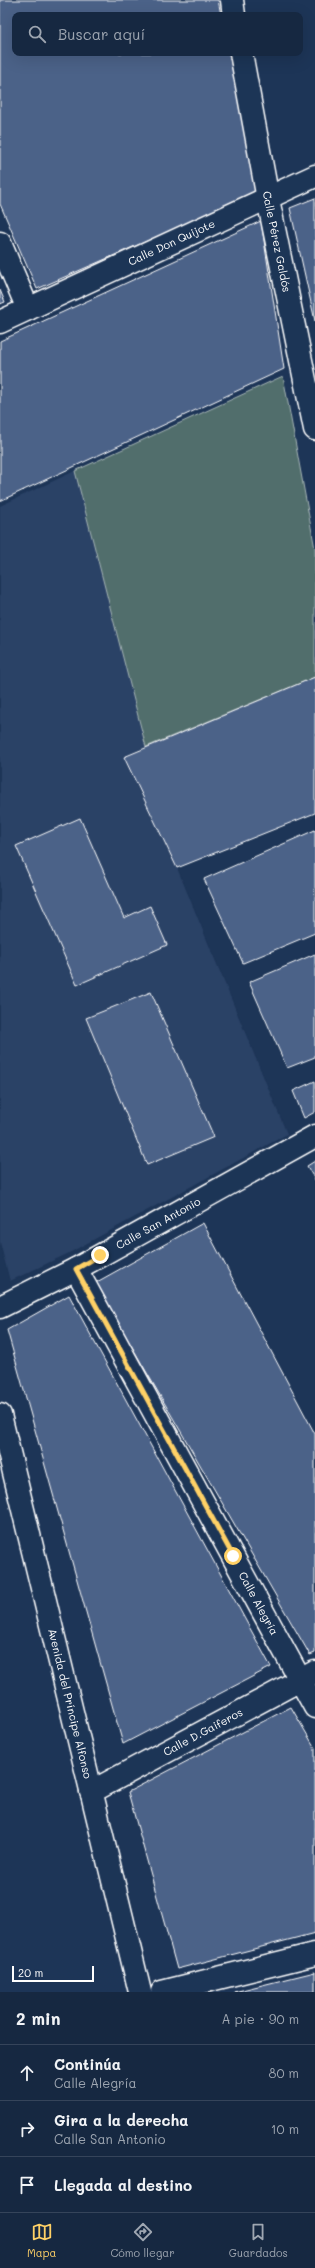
<!DOCTYPE html>
<html lang="es">
<head>
<meta charset="utf-8">
<style>
  :root { --surface:#162841; --page:#1f3048; --text:#f1f3f6; --muted:#9ea6b1; --line:#35445a; --accent:#ffd166 }
  body { margin:0; font-family:Mali,sans-serif; background:var(--page); color:var(--text) }
  .scale { position:absolute; left:12px; bottom:10px; width:82px; box-sizing:border-box; padding-left:4px; border:2px solid #fff; border-top:0; font-size:11px; line-height:14px; white-space:nowrap; color:#fff; -webkit-text-stroke:3px #1d3557; paint-order:stroke }
  .stop { position:absolute; width:12px; height:12px; margin:-9px; border:3px solid #ffd166; border-radius:50%; background:#fff }
  .stop.end { background:#ffd166; border-color:#fff; box-shadow:0 1px 4px #0008 }
  .list { margin:0; padding:0; list-style:none }
  h2 { display:flex; justify-content:space-between; align-items:center; height:52px; margin:0; padding:0 16px; font-size:17px }
  h2 small { font-size:13px; font-weight:400; color:var(--muted) }
  .list li { display:grid; grid-template-columns:26px 1fr auto; gap:12px; align-items:center; box-sizing:border-box; height:56px; padding:0 16px; border-top:1px solid var(--line) }
  .list b { display:block; font-size:15px; white-space:nowrap }
  .list p { margin:0; font-size:13px; white-space:nowrap; color:var(--muted) }
  .list em { font-size:13px; font-style:normal; color:var(--muted) }
  .icon { flex:none; width:22px; height:22px; fill:none; stroke:currentColor; stroke-width:2; stroke-linecap:round; stroke-linejoin:round }
  .map { position:relative; flex:none; width:315px; height:1992px; overflow:hidden }
  .search { position:absolute; background:var(--surface); box-shadow:0 4px 16px #0002; left:12px; right:12px; top:12px; height:44px; display:flex; align-items:center; gap:10px; box-sizing:border-box; padding:0 14px; border-radius:8px; color:var(--muted); font-size:15px }
  .sheet { height:220px; background:var(--surface) }
  nav { display:flex; justify-content:space-around; align-items:center; box-sizing:border-box; height:56px; border-top:1px solid var(--line); background:var(--surface); font-size:11px; color:var(--muted) }
  nav a { display:grid; justify-items:center; gap:2px }
  nav .on { color:var(--accent) }
  .map>svg:first-child { display:block }
  .built { fill:#2b4266 }
  .green { fill:#516e6c; stroke:#a8b6b6 }
  .building { fill:#4c6288; stroke:#fff }
  .lines { fill:none; stroke-linecap:round; stroke-linejoin:round }
  .minor-casing { stroke:#fff; stroke-width:25 }
  .minor { stroke:#1d3557; stroke-width:22 }
  .route { stroke:#ffd166; stroke-width:5 }
  .labels { text-anchor:middle; stroke-width:3; stroke-linejoin:round; paint-order:stroke }
  .street-label { font-size:11px; fill:#fff; stroke:#1d3557 }
</style>
</head>
<body>
<div class="map">
<svg width="315" height="1992" viewBox="0 0 315 1992">
  <rect width="100%" height="100%" fill="#1d3557"/>
  <filter id="ink" filterUnits="userSpaceOnUse"><feTurbulence type="fractalNoise" baseFrequency=".025" numOctaves="2"/><feDisplacementMap in="SourceGraphic" scale="8" xChannelSelector="R" yChannelSelector="G"/><feConvolveMatrix kernelMatrix="1 2 1 2 8 2 1 2 1" color-interpolation-filters="sRGB"/></filter>
  <g filter="url(#ink)">
    <path class="built" d="M75,471L146,747L124,757L177,868L287,1134L69,1253L10,1281L0,1242V506Z"/>
    <path class="green" d="M283,376L315,549V677L146,747L75,471Z"/>
    <g class="building">
      <path d="M0,0H218L221,15H15V53H229L257,193L37,289L0,204Z"/>
      <path d="M315,198V321L290,208Z"/>
      <path d="M261,221L284,369L0,501V341Z"/>
      <path d="M0,290L5,302L0,304Z"/>
      <path d="M315,677V813L177,868L124,757Z"/>
      <path d="M80,818L124,918L150,906L167,945L77,985L16,846Z"/>
      <path d="M315,830V933L243,963L204,879Z"/>
      <path d="M315,954V1057L287,1068L249,982Z"/>
      <path d="M151,992L214,1137L147,1165L86,1018Z"/>
      <path d="M315,1081V1112L304,1118L293,1091Z"/>
      <path d="M315,1161V1180L307,1166Z"/>
      <path d="M203,1223L315,1434V1653L310,1655L95,1283Z"/>
      <path d="M69,1295L271,1667L123,1744L7,1330Z"/>
      <path d="M291,1707L315,1748V1933L177,1969L128,1792Z"/>
      <path d="M315,1972V1992H234Z"/>
    </g>
    <g class="lines">
      <g class="minor-casing">
        <g id="minor">
          <path d="M232,0L234,15"/>
          <path id="s1" d="M241,53L268,199L315,429"/>
          <path d="M0,243L28,309"/>
          <path id="s2" d="M0,322L315,176"/>
          <path id="s3" d="M76,1269L315,1707"/>
          <path id="s4" d="M0,1307L76,1269L315,1136"/>
          <path id="s5" d="M0,1415L140,1992"/>
          <path id="s6" d="M91,1792L315,1672"/>
          <path d="M162,1992L315,1954"/>
        </g>
      </g>
      <use href="#minor" class="minor"/>
    </g>
  </g>
  <g class="lines" filter="url(#ink)">
    <path class="route" d="M100,1255L76,1269L233,1556"/>
  </g>
  <g class="labels">
    <g class="street-label">
      <text dy="4" stroke="none"><textPath href="#s1" startOffset="192">Calle Pérez Galdós</textPath></text>
      <text dy="4" stroke="none"><textPath href="#s2" startOffset="189">Calle Don Quijote</textPath></text>
      <text dy="4" stroke="none"><textPath href="#s4" startOffset="179">Calle San Antonio</textPath></text>
      <text dy="4" stroke="none"><textPath href="#s3" startOffset="381">Calle Alegría</textPath></text>
      <text dy="4" stroke="none"><textPath href="#s5" startOffset="297">Avenida del Príncipe Alfonso</textPath></text>
      <text dy="4" stroke="none"><textPath href="#s6" startOffset="127">Calle D.Gaiferos</textPath></text>
    </g>
  </g>
</svg>
<div class="scale">20 m</div>
<div class="stop" style="left:233px;top:1556px"></div>
<div class="stop end" style="left:100px;top:1255px"></div>
<div class="search"><svg class="icon" aria-label="search" viewBox="0 0 24 24"><circle cx="10" cy="10" r="6"/><path d="M15 15l6 6"/></svg>Buscar aquí</div>
</div>
<section class="sheet">
<h2>2 min<small>A pie · 90 m</small></h2>
<ul class="list">
<li><svg class="icon" aria-label="ahead" viewBox="0 0 24 24"><path d="M12 20V5M6 11l6-6 6 6"/></svg><div><b>Continúa</b><p>Calle Alegría</p></div><em>80 m</em></li>
<li><svg class="icon" aria-label="right" viewBox="0 0 24 24"><path d="M7 20v-9h11M14 6l5 5-5 5"/></svg><div><b>Gira a la derecha</b><p>Calle San Antonio</p></div><em>10 m</em></li>
<li><svg class="icon" aria-label="arrive" viewBox="0 0 24 24"><path d="M6 21V4h12l-3 4 3 4H6"/></svg><div><b>Llegada al destino</b></div></li>
</ul>
</section>
<nav>
<a class="on"><svg class="icon" aria-label="map" viewBox="0 0 24 24"><path d="M3 6l6-2 6 2 6-2v14l-6 2-6-2-6 2zM9 4v14M15 6v14"/></svg>Mapa</a>
<a><svg class="icon" aria-label="directions" viewBox="0 0 24 24"><path d="M12 3l9 9-9 9-9-9zM9 14v-3h6M13 9l2 2-2 2"/></svg>Cómo llegar</a>
<a><svg class="icon" aria-label="saved" viewBox="0 0 24 24"><path d="M7 4h10v16l-5-4-5 4z"/></svg>Guardados</a>
</nav>
</body>
</html>
